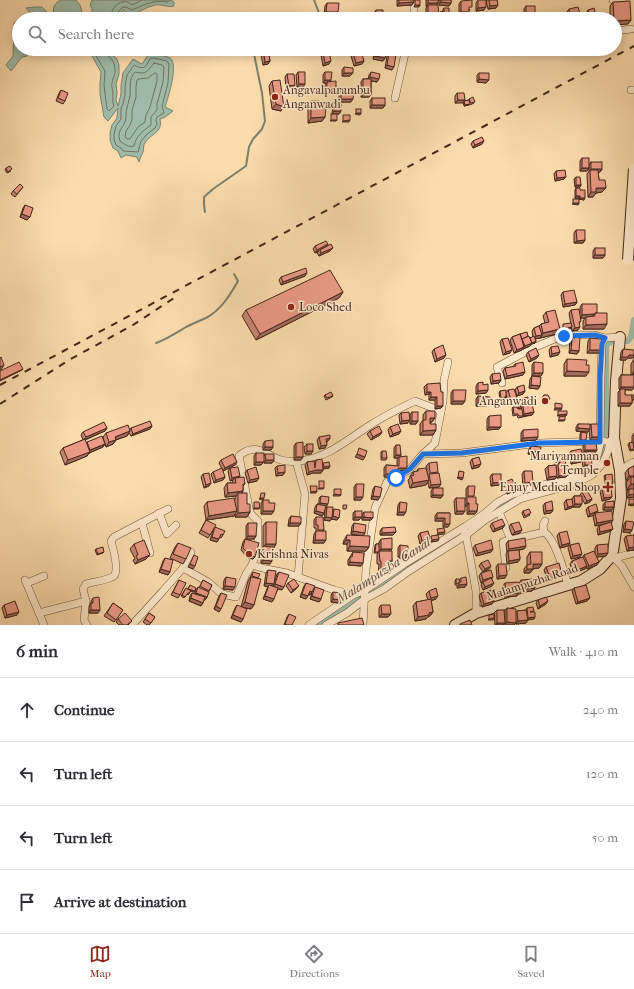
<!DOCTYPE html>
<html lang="en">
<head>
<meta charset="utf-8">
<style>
  :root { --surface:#fff; --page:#f2f2f3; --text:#2b2b33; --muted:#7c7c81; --line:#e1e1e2; --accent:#8f2418 }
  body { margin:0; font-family:"IM FELL French Canon",serif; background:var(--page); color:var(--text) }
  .stop { position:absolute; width:12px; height:12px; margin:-9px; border:3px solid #1a73e8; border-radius:50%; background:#fff }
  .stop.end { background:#1a73e8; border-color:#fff; box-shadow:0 1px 4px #0008 }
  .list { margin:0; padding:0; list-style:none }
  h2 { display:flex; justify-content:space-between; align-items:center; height:52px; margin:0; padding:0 16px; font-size:17px }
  h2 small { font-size:13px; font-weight:400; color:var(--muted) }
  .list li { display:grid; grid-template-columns:26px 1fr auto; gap:12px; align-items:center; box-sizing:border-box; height:64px; padding:0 16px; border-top:1px solid var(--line) }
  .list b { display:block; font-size:15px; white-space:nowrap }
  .list em { font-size:13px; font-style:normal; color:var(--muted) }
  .icon { flex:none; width:22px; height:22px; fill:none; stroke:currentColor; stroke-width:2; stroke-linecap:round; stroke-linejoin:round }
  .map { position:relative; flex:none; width:634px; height:625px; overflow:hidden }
  .search { position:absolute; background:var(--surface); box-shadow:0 2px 10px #0003; left:12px; right:12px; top:12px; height:44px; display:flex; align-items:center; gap:10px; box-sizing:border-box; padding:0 14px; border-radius:22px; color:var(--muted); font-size:15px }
  .sheet { height:308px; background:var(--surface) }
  nav { display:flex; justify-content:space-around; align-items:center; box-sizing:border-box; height:56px; border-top:1px solid var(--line); background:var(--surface); font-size:11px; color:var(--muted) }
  nav a { display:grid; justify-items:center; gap:2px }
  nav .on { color:var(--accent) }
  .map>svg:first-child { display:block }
  .water { fill:#9fbca8; stroke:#7a806e }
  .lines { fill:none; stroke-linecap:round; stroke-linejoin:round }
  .shore { stroke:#717160; stroke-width:1 }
  .stream { stroke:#7a806e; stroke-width:2 }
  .canal { stroke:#9fbca8; stroke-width:6 }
  .minor-casing { stroke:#71543d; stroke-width:8 }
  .tertiary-casing { stroke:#71543d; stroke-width:10 }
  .secondary-casing { stroke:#432618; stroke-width:12 }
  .minor { stroke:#fde8ca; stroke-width:7 }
  .tertiary { stroke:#fde8ca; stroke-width:9 }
  .secondary { stroke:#fde8ca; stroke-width:10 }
  .rail { stroke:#432618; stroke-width:2; stroke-dasharray:7 7; stroke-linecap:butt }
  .secondary-bridge-casing { stroke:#432618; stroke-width:12; stroke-linecap:butt }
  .secondary-bridge { stroke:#fde8ca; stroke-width:10 }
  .wall { fill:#ca8574; stroke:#432618 }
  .shaded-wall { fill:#a46c5e; stroke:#432618 }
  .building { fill:#eb9b87; stroke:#432618 }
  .route { stroke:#1a73e8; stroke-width:5 }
  .poi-dot { fill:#8f2418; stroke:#fde8ca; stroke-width:1.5 }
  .labels { text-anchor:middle; stroke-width:3; stroke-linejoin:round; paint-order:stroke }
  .poi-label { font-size:12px; fill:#432618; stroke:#fde8ca; text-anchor:start }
  .street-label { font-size:12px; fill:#432618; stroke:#fde8ca }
  .water-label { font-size:13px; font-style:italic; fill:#5a4c3c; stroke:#fde8ca }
</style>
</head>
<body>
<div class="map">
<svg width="634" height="625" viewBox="0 0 634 625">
  <rect width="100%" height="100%" fill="#fcdcad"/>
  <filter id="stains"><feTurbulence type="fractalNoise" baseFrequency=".005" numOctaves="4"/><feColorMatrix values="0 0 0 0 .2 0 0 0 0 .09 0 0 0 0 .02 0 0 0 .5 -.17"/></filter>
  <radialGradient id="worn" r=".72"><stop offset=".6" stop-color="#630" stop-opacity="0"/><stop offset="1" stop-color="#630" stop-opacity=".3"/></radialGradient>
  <g class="water">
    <path d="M61,0H76L80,5L84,19H55L54,18C53,10 52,4 61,0Z"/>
    <path d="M92,0H171L174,2V6C168,8 162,4 155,5C146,7 139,12 131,16L124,10L119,16L123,19H92V9L90,5Z"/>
    <path d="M35,7H42L47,12L45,19H30L31,14L26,8Z"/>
    <path d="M19,20V49H25L27,56L22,57L11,71L6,65L13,56L14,28V23Z"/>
    <path d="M88,49H107L110,53L117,59L119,65V74L116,84L117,93L116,100L118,106L121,94V86L123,73L133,59L142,64L148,55C153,54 165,55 170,58C179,64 168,98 165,107L173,111L165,117L160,119C163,133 151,133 145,143C143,145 144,149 143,152C142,155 140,158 139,162L137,157L126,155L121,158L118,151L113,148L110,140V133L112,125L117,118L118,108L108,121L104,117L100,94V84L101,72Z"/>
  </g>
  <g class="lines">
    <g class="shore">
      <path d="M111,19C110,12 115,3 123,2C127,1 130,3 132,5L142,0"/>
      <path d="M116,19V14L123,7H126L132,10C146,4 152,0 168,2L170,0"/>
      <path d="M92,49L105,71L104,85L107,109L109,111L114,106C112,101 113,98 113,93C113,90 111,87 112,83C113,76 117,74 114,64C113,58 105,56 104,49"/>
      <path d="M154,58L167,61L169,64L168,83L162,106L164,113L157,117L156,120L157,124L155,128L147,134L141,141L138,152L123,151L121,148L116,145L114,139V134L116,126L121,119V108L123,104L125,95V86L127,75L134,65C136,66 137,67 139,67C145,70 148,63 150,59Z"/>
      <path d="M154,63L162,65L164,67L163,82L157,104V110L151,117V125C143,131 136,136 134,146C129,148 124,144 120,141C116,130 125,127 126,118C126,115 126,111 127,108C128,104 129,100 130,96C131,86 128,80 135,72C147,75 147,71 154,63Z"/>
      <path d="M155,73L157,74V81L150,107L146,115L145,122L138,127L130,139H127L125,137L126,131L130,125L132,120V110L136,97V87L137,80L138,79L148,78Z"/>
    </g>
    <g class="stream">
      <path d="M314,0L319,13L320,19"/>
      <path d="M205,212L204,205V197L213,189L246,166L249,147L253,139L262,129L265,121L262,93L253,49"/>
      <path d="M156,343C167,339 176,333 186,327C192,324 199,321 206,318C221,310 230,295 238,281L234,274"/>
    </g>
    <g class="canal">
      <path d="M595,467L604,453L606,440V345L612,341H628L631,337L634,320"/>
      <path d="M487,514L506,503L525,494L557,485"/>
      <path d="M317,625L373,590L460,533"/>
    </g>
    <g class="minor-casing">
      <g id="minor">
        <path d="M613,0H623"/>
        <path d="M413,19L414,13V0"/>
        <path d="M615,31L631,29"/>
        <path d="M631,90H634"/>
        <path d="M395,98L406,49"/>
        <path d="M502,383L497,367L533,348L564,335H595L605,338"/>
        <path d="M423,454L462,453L539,443L604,441"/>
        <path d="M296,461L305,494L298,577"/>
        <path d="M499,512L511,540"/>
        <path d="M159,513L167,534L176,525"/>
        <path d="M545,521L543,525L544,532C556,539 564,572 568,585"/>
        <path d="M142,523L150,553"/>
        <path d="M632,527L634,533"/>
        <path d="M464,531L466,535L476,591V613"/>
        <path d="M611,555L622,566L634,587"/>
        <path d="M615,558L634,553"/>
        <path d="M183,568L208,582L222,594L236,597L246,574L252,565"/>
        <path d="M506,568L503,542L511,540L544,532"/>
        <path d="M25,580L44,625"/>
        <path d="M27,583L44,576"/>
        <path d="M353,595L334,590L287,573L266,569L252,565L258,547V521L250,513L239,456C243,452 245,452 249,450C262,447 270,457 281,460C288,462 297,462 305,460C330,456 351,437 372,424C386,415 401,408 415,401L441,411"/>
        <path d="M86,601L84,620L87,625"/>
        <path d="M39,613L86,601L83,589L86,584C92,582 109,580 114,576C119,570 113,548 111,541L114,537L168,509"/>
        <path d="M132,625L163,591L183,568L191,552"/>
        <path d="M309,625L353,595L365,590L404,564L466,526L484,514L498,502L511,495L530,488L569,479L587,472L590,469L596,461L600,445L601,378L602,344L605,338L620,337"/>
        <path d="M326,625L347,613L365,599L384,589L409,571L466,535L485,520L520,499L574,484L592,475L603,463L608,451L610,441"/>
        <path d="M363,625L366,569L375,508L387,482L410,469L421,456L435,443L443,401L444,380L448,362"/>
      </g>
    </g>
    <g class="tertiary-casing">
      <path id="tertiary" d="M620,471L634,463"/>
    </g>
    <g class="secondary-casing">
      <path id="secondary" d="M455,625L476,613L581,581L600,569L608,560L613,551L621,498L620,471L614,438L616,381L620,337"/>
    </g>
    <use href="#minor" class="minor"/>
    <use href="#tertiary" class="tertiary"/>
    <use href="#secondary" class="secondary"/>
    <g class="rail">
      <path d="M0,385L634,46"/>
      <path d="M0,404L69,360L133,325L174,298"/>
    </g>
    <g class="secondary-bridge-casing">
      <path id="secondary-bridge" d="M628,260L634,169"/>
    </g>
    <use href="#secondary-bridge" class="secondary-bridge"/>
  </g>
  <g class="wall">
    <path d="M397,0H414L412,5L397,6Z"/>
    <path d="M426,0H438L437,5L438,15L440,12H442L444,8L449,13L451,19H438V18V19H428V17H426V8L427,6H426Z"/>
    <path d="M439,0H451V3L449,6L439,5Z"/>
    <path d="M478,0L484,10L476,11V3Z"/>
    <path d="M487,0H497L496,8L488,9L486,1Z"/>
    <path d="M461,1L470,10H469L467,15H459V4Z"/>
    <path d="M613,2L631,20L628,24L615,19H610V6Z"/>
    <path d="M327,3L336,15H324L325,6Z"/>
    <path d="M526,6L533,18H524V9Z"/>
    <path d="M569,9L581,17L579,19H569L567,12Z"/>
    <path d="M376,10L382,19H373L374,13Z"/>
    <path d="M588,10L596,16L594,19H588L586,13Z"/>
    <path d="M398,13L404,19H396V16Z"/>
    <path d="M260,49H268L270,61L268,64L263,65Z"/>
    <path d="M376,51L385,58L383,61L373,59L374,54Z"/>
    <path d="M323,52L329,64L323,66L321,55Z"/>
    <path d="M353,53L364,61L362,64L354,66L351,56Z"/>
    <path d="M389,53L392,70L385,68L387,56Z"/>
    <path d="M344,67L353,73L350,76H342V70Z"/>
    <path d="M298,72L305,84L303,87H297L296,75Z"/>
    <path d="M325,72L331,80L330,82L336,89L334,92L325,93V85L326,83H323V75Z"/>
    <path d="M371,72L377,82L371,81V94L369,97H361V82L363,79H368L369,75Z"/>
    <path d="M479,73L489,80L486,83L477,82V75Z"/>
    <path d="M287,74L293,88L286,89L285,77Z"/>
    <path d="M272,81L281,111L272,109L269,86Z"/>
    <path d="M61,90L65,101L63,104L56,101L59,93Z"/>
    <path d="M341,90L351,102H339V93Z"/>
    <path d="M457,93L464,101L469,100V99L474,103L470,105L469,104V105L464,106L463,102L455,103V96Z"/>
    <path d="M372,98L385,105L383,108H370V101Z"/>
    <path d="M311,101L319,108L325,117L322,121L308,123V106Z"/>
    <path d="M335,104L341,111L339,114H332L333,107Z"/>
    <path d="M473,141L482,144L473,148L471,144Z"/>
    <path d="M582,158L589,168L587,171H580V161Z"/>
    <path d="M591,162L602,169L600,172H598L599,180L606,188L602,192L596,193L593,197H588L587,174L589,171V165Z"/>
    <path d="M6,168L11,171L7,173L5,170Z"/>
    <path d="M556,171L566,177L564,179L555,181L554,174Z"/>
    <path d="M576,177L581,185L580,187H575L574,179Z"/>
    <path d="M23,187L15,197L11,194L13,191Z"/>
    <path d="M576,188L580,190L584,200L579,199V198H575V190Z"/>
    <path d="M25,205L30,217L27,220L20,217L23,208Z"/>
    <path d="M576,230L585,240L583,243H574V233Z"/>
    <path d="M328,244L327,246L330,251L319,256L317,253L319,251L315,253L313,249L315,246Z"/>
    <path d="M595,248L605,255L603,258H593V251Z"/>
    <path d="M305,276L281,285L279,280L281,277Z"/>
    <path d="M343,292L339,298L256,340L242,316L246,310Z"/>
    <path d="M563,292L577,302L575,305L563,307L561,295Z"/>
    <path d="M582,304L597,313L604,329H583V321L585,318H581L578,330L572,331L569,313L571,310L580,314V307Z"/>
    <path d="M546,312L557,334L540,338V337V338L535,339L536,341L535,343L531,344L530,346L523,349L522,350L514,353L510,340L512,337L520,334L528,336L530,338L533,337L532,331L534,328L539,326L541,324L545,323L543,316Z"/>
    <path d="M572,337L579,351L577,354L569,353L570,340Z"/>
    <path d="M590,338L602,350L600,353H587L588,341Z"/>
    <path d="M502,339L510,353L503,355L500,342Z"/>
    <path d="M551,347L558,355L550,357L549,350Z"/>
    <path d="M434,349L444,358L435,362L432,352Z"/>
    <path d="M623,349L633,358H628L626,360H620L621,352Z"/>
    <path d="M528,352L537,358L529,362L526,355Z"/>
    <path d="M567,359L586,376H564V364Z"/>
    <path d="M634,359V388L632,390H625V395L634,400H632V403L630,406H618V392L620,390L619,389V378L621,375H631V364Z"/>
    <path d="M534,362L541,376H532V365Z"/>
    <path d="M515,364L523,375L505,379L503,371L505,368L513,367Z"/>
    <path d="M492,374L501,380L499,383L491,384L490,377Z"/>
    <path d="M532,376L540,386L538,389L529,388L530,379Z"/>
    <path d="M478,383L483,385L488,390L486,393L476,394V386Z"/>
    <path d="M427,384L441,392V408L435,409V400H429V394L425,395L424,387Z"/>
    <path d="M517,387L525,391L523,394L517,396L515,390Z"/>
    <path d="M453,390L463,404H451V393Z"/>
    <path d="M508,390L517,398L515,401L509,403L506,395V397L505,399H500L499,393L500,391L506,393Z"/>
    <path d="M325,395L333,396L332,397L326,400L324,396Z"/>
    <path d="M544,395L550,399L545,405L542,402L543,396Z"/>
    <path d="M478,396L489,403L487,406H476V399Z"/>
    <path d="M519,399L528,405L534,412L532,415L518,418L517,415L513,416L512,409L513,407L518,409H521L522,408L519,409L517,402Z"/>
    <path d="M426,411L435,418L432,422H430V424L436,430L433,435H420V424L423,420V415Z"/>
    <path d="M412,412L416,424H410V415Z"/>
    <path d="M401,413L408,423L400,424L399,415Z"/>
    <path d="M489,416L499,429L487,430V419Z"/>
    <path d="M578,424L590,425L591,424L598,440H590L589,430L588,432L576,431V427Z"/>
    <path d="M152,426L150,429L131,436L129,433L127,436L116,440L113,444L106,447L103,437L106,433L130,430L131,428Z"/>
    <path d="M390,427L399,434L390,437L388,430Z"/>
    <path d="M107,428L105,431L85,440L86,443L105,444L103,447L89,453L87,456L65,465L60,452L63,448L83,440L81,435L83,432Z"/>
    <path d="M523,430L538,437L536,440L521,441V433Z"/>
    <path d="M370,431L382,432L380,435L371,440L367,434Z"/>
    <path d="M581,432L586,440L585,441H580V434Z"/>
    <path d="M634,433V443H633L634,450L630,451L628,445L629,443L632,442V436Z"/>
    <path d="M319,437L330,438L328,441L327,442L325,448L319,449L317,440Z"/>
    <path d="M265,441L273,447L271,450H263V444Z"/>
    <path d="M296,443L303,457L301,460H294V446Z"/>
    <path d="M585,443L594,453L593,461H591L592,465L589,468H583L582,460L581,462L571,464L569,454L571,451L582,455L583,453V446Z"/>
    <path d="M307,444L311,454H305L304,447Z"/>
    <path d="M396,445L401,455L400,457L407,468L405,470L398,471L396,477H384V468L386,465L397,466V460L398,458H394V448Z"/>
    <path d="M531,446L540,452L538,455L528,454L529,449Z"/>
    <path d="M382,451L387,458L386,460H381V452Z"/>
    <path d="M256,453L264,456L265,454L274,460L272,463H264V462L261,465H254V456Z"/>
    <path d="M556,456L568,475L566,477L557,478V477L555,479L547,480L545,469L548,466L555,465L554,459Z"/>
    <path d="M472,459L479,467L472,469L470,462Z"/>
    <path d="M221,460L235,465L223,471L219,463Z"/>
    <path d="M316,460L330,466L329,468L323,469V470L321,473H313L307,475L305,465L307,462L314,461Z"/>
    <path d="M429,463L438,472V473L439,487L429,488L428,482L426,485L410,488L408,480L410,478V476L413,472L417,471L418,469L427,470L426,466Z"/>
    <path d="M277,466L285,472L283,475L276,476L275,468Z"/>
    <path d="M634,466V497L627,498V492L628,490H627L626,483L628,480H626L625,473L628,469Z"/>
    <path d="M230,468L240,477L245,484L243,486V491L242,493L247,504L250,512L247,517H235V513L234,516L207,520L210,535L208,538L199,533L206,520L204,506L207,502L235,500V498L236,496L225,497L224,488L227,483H232L233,480L230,481L228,471Z"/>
    <path d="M247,470L257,481L248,483L245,473Z"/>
    <path d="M524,471L533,482L531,485L523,486L522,474Z"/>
    <path d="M213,472L225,477L223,480L214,483L211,474Z"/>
    <path d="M203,474L211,483L209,486L204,488L201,477Z"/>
    <path d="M492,474L499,485L491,486L490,477Z"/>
    <path d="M605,475L613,483L612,484L611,489L610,499L602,501L600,491L602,488L606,487L604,476Z"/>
    <path d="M505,482L514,491L507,494L503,485Z"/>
    <path d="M356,484L361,500H354V487Z"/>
    <path d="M375,486L378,500L371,499L373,489Z"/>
    <path d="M468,486L476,504L477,511L475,514H467V506H465L463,514H455L454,501L456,498L465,500L466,499V489Z"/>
    <path d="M433,488L443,495L441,498L431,497V491Z"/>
    <path d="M582,492L592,499L590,502L585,504L582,499L580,507H573L571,508L565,510L564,503L566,500L572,501V499L574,496H580V495Z"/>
    <path d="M321,496L324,513L322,516L314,513L315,507L317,504H319V498Z"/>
    <path d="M263,500L269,503L272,514H261V503Z"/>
    <path d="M400,502L404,515H397L398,505Z"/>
    <path d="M605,502L614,507L612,510H603V505Z"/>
    <path d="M545,503L553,510L551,513L544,514L543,506Z"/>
    <path d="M327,507L333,511L334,509L339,518L337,520L331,519L330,521L324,520L325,510Z"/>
    <path d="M588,507L597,513L613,520L611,522V531L598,535L597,529L599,526L604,524L595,526L593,516L594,515L588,517L586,510Z"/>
    <path d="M355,511L359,520H353V513Z"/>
    <path d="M523,511L530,515L524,518L522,513Z"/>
    <path d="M364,512L373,518L371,520H362V515Z"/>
    <path d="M437,513H450L448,527H443V521H435V516Z"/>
    <path d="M291,516L301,523L299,526H288L289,519Z"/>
    <path d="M316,517L324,530L322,531L324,543H313L314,534L316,531V528H314V520Z"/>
    <path d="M626,521L632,530L630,533L623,532L624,524Z"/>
    <path d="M266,522L276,544L273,549L270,564L261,563V549L263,548V526Z"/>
    <path d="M248,523L256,536L254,539H246V526Z"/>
    <path d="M354,523L365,533L363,536L351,534L352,526Z"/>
    <path d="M492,523L503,528L493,532L490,526Z"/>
    <path d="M511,524L520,533L512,535L509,527Z"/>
    <path d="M215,527L223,535L221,538L220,537L217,542L210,540L213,530Z"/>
    <path d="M382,528L396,532L393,535H380V531Z"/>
    <path d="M420,533L428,541L420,544L418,536Z"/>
    <path d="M559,533L570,543L568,546L560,548L557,536Z"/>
    <path d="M347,535L369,547L366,551H347V544H343L344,540Z"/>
    <path d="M626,536L634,550L627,551L624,539Z"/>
    <path d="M245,539L253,559L248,558L241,550L243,542Z"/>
    <path d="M381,539L391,551L392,561V570L390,573H378L379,564H377V554L378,553H374L375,545L376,544H379V542Z"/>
    <path d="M508,541L526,546L524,549L519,550L520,559L518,562L507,564L506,554L507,552L506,544Z"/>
    <path d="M178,543L186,559L183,564L170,558L175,547Z"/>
    <path d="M134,544L146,559L135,564L133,560L135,559L130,549Z"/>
    <path d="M400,545L406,558H398V548Z"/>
    <path d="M475,545L493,549L491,552L476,556L473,548Z"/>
    <path d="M570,545L580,557L571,559L568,548Z"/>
    <path d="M597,545L606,556L597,557V565L587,569L586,567L585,569L573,573L570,564L572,561L583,557L584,555L595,553V548Z"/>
    <path d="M96,549L104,552L103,553L97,555L95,550Z"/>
    <path d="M353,552L361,566L348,565V560L350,557L351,555Z"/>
    <path d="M530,552L542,564L539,568L533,569L530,573H524V569L527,565V557Z"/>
    <path d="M165,558L168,575L159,572L163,561Z"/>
    <path d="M481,563L489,569L483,572L492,579V586L483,590L481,585L483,582L481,583L479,576L481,573L483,572L479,566Z"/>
    <path d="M498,564L505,578L497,579L496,567Z"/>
    <path d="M546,567L562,574L560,577L548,581L544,570Z"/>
    <path d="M268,570L272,586L273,587L277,574L279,572L282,590L278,589L272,602L263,599L268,586H264L266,573Z"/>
    <path d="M253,572L258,579L254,605L251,609L241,607L248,581Z"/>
    <path d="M226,577L233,590L223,589L224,580Z"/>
    <path d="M461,578L467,584L465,587L457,588V585H455V581L456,579L459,580Z"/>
    <path d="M179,580L180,595L178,598L171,595Z"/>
    <path d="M203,580L212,585L209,591L207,597L205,600H204L201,606L189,601L190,596L192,593L194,594L196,590L198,587L199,588Z"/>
    <path d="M521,580L535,588L532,591L520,592L519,583Z"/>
    <path d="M288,583L299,586L296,589L291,593L286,586Z"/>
    <path d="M306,583L314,590L315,587L321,599L319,602L310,599L312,593L310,595H308L306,599L300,597L304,586Z"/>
    <path d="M505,583L519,593L517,596L504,597L503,586Z"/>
    <path d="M190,585L194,592L191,591L188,595L187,594L184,598L181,596L186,588L188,589Z"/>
    <path d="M574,588L590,598L587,601L576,604L572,591Z"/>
    <path d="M429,591L436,599L431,601L433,612L430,616L428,617L426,619L415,621L413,606L416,602L428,600L426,594Z"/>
    <path d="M333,592L338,603L331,602V595Z"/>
    <path d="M221,593L219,612L214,609L219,596Z"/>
    <path d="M481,593L492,604L482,607L479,596Z"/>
    <path d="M93,598L98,613H89V606L91,603V601Z"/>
    <path d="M538,600L546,604L538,609L536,603Z"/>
    <path d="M113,603L123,610L114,622L104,616Z"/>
    <path d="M4,605L17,615L5,618L2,608Z"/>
    <path d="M237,605L243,619L241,622L231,618L235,608Z"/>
    <path d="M381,605L391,614L388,617H379V608Z"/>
    <path d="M507,608L516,612L517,611L526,610L527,608L534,611L533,612L534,619L527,620L526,623L516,624V621L514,625H505V611Z"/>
    <path d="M497,610L503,625H495L494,613Z"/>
    <path d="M149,613L155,617L149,625H147L143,622Z"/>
    <path d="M289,614L292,625H284L287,617Z"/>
    <path d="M118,619L132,621L128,625H119L116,622Z"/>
  </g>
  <g class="shaded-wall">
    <path d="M414,2L412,5L397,6L399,3Z"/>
    <path d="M441,2L451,3L449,6L439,5Z"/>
    <path d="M428,3H438L436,6H426Z"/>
    <path d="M415,5H420L419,7H414Z"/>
    <path d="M498,5L496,8L488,9L490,6Z"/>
    <path d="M486,7L484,10L476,11L478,8Z"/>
    <path d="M326,12H338L336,15H324Z"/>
    <path d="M461,12H469L467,15H459Z"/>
    <path d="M428,14H430L428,17H426Z"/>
    <path d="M526,15H535L533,18H524Z"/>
    <path d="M596,16L594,19H589L590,17Z"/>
    <path d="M581,17L579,19H571Z"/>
    <path d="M430,18H439L438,19H430Z"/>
    <path d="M631,20L628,24L615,25V21Z"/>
    <path d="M375,56L385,58L383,61L373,59Z"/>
    <path d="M270,61L268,64L263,65L265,62Z"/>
    <path d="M331,61L329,64L323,66L325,63Z"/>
    <path d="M364,61L362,64L354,66L356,63Z"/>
    <path d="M387,65L394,67L392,70L385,68Z"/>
    <path d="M344,73H353L350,76H342Z"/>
    <path d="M370,77L379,79L377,82L368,80Z"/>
    <path d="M479,79L489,80L486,83L477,82Z"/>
    <path d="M325,80H331L329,83L327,82L326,83H323Z"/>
    <path d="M299,84H305L303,87H297Z"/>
    <path d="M295,85L293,88L286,89L289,86Z"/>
    <path d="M336,89L334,92L325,93L327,90Z"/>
    <path d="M297,90L303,91L302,92H296Z"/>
    <path d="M363,94H371L369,97H361Z"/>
    <path d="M341,99H353L351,102H339Z"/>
    <path d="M458,100H465L463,103H455Z"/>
    <path d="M276,104L284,107L281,111L272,109Z"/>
    <path d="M470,104L469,105L464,106L465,105Z"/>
    <path d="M372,105H385L383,108H370Z"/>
    <path d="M334,111H341L339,114H332Z"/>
    <path d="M356,113H361L360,115L355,114Z"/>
    <path d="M325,117L322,121L308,123L311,118Z"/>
    <path d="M331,120H337L336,121H330Z"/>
    <path d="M350,120L349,122H342L343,121Z"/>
    <path d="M484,141L482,144L473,148L475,145Z"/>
    <path d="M582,168H589L587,171H580Z"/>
    <path d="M591,169H602L600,172H590Z"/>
    <path d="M566,177L564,179L555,181L557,178Z"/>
    <path d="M576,185H581L580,187H575Z"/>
    <path d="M596,188H606L602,192L596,193L593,197H588L591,192Z"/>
    <path d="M576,196H580L579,198H575Z"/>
    <path d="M580,198H585L584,200L579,199Z"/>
    <path d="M573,203H579L578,205L572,204Z"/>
    <path d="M22,214L30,217L27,220L20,217Z"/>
    <path d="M585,240L583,243H574L577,241Z"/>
    <path d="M328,244L326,247L320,250L319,251L315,253L317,250Z"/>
    <path d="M333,248L330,251L319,256L321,253Z"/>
    <path d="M595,255H605L603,258H593Z"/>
    <path d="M307,273L305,276L281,285L283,282Z"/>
    <path d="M343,292L339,298L256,340L260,334Z"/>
    <path d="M577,302L575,305L563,307L565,304Z"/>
    <path d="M594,314L592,317H586L585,318H580L582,315Z"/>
    <path d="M607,324L604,329H583L586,325Z"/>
    <path d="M572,327L570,329L562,330L563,329Z"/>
    <path d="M580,327L578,330L572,331L575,328Z"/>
    <path d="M560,329L557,334L540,338L543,333Z"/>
    <path d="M542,335L540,338L534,339L536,336Z"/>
    <path d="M536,341L535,343L531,344L530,346L523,349L525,346Z"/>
    <path d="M524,347L522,350L514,353L517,350Z"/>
    <path d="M512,350L510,353L503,355L506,352Z"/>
    <path d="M571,350L579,351L577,354L569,353Z"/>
    <path d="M590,350H602L600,353H587Z"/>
    <path d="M560,352L558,355L550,357L552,354Z"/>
    <path d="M446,355L444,358L435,362L437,359Z"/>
    <path d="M539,355L537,358L529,362L531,359Z"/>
    <path d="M629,355H634V356L633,358H628L626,360H620L622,357Z"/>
    <path d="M4,365L1,370H0V367Z"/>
    <path d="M23,369L22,370L0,381V380Z"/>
    <path d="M567,371L589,372L586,376H564Z"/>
    <path d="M634,371V376H631Z"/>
    <path d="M525,372L523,375L505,379L507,376Z"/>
    <path d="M534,373H543L541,376H532Z"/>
    <path d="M501,380L499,383L491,384L493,381Z"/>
    <path d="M531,385L540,386L538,389L529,388Z"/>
    <path d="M621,387H634V388L632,390L619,389Z"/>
    <path d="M488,390L486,393L476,394L478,391Z"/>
    <path d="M525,391L523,394L517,396L519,393Z"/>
    <path d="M427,392H431L429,394L425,395Z"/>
    <path d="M431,397H437L435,400H429Z"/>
    <path d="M506,397L505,399H500L501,398Z"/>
    <path d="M517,398L515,401L509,403L511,400Z"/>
    <path d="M453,401H465L463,404H451Z"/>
    <path d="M478,403H489L487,406H476Z"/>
    <path d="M620,403H632L630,406H618Z"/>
    <path d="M529,404L527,407L523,406L522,408L519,409L521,406Z"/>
    <path d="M437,406H443L441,408L435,409Z"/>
    <path d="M555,408H562L561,410H554Z"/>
    <path d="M534,412L532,415L522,416L524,414Z"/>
    <path d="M567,414L566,416H557L558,415Z"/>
    <path d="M430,418H435L432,422L427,423Z"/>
    <path d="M410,420L408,423L400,424L402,421Z"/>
    <path d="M559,420H565L564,421H558Z"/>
    <path d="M412,421H418L416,424H410Z"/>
    <path d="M152,426L150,429L131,436L133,434Z"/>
    <path d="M489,427H501L499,429L487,430Z"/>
    <path d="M107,428L105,431L84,440L86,437Z"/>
    <path d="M578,428L590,429L588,432L576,431Z"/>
    <path d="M436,430L433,435H420L423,431Z"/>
    <path d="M130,431L127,436L112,441L115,437Z"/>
    <path d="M401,431L399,434L390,437L393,434Z"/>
    <path d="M382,432L380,435L371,440L373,437Z"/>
    <path d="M538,437L536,440L521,441L523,438Z"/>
    <path d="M592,437H600L598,440H590Z"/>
    <path d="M330,438L328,441L324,442L326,439Z"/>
    <path d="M116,440L113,444L106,447L109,442Z"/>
    <path d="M581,440H586L585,441H580Z"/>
    <path d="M105,444L103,447L89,453L87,456L65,465L68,460Z"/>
    <path d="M327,445L325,448L319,449L321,446Z"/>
    <path d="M265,447H273L271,450H263Z"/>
    <path d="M585,450H597L595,453L584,452L583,453Z"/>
    <path d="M307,451H313L311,454H305Z"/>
    <path d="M530,451L540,452L538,455L528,454Z"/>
    <path d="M357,454L365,457L363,460L355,457Z"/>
    <path d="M396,455H401L399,458V457L398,458H394Z"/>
    <path d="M296,457H303L301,460H294Z"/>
    <path d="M583,459L581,462L571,464L574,461Z"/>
    <path d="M266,460H274L272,463H264Z"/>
    <path d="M237,462L235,465L223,471L225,468Z"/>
    <path d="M256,462H264L261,465H254Z"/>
    <path d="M481,464L479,467L472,469L474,466Z"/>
    <path d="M585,465H592L589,468H583Z"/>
    <path d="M330,466L329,468L323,469L324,467Z"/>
    <path d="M398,468H407L405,470L396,471Z"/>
    <path d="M316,470H323L321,473H313L307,475L309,472Z"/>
    <path d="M285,472L283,475L276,476L278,473Z"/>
    <path d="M386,474H398L396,477H384Z"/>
    <path d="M568,475L566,477L557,478L559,476Z"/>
    <path d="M240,476L238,479L235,478L233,480L230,481L232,478Z"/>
    <path d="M557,476L555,479L547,480L549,477Z"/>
    <path d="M629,476H634V480L631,477L628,480H626Z"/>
    <path d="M225,477L223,480L214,483L216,480Z"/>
    <path d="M458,477L463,478L462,480L457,478Z"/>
    <path d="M259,478L257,481L248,483L250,480Z"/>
    <path d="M429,480L426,485L410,488L413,483Z"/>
    <path d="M501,482L499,485L491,486L493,483Z"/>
    <path d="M533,482L531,485L523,486L525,483Z"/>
    <path d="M211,483L209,486L204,488L206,485Z"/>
    <path d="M441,484L439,487L429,488L431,485Z"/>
    <path d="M631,484H634V490L629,489L628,490H627Z"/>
    <path d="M319,488H324L323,489H318Z"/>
    <path d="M516,488L514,491L507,494L509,491Z"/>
    <path d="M243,491L240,496L238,493L236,496L225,497L228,493Z"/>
    <path d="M317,491L316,493H310L311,492Z"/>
    <path d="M334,494L341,495L340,496H333Z"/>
    <path d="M634,494V497L627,498L629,495Z"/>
    <path d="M433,495H443L441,498L431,497Z"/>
    <path d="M373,496L380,497L378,500L371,499Z"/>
    <path d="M356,497H363L361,500H354Z"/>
    <path d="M612,497L610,499L602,501L604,498Z"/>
    <path d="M260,498H264L263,500L259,499Z"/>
    <path d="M592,499L590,502L585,504L587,501Z"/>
    <path d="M320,503L328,504L326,507L318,506Z"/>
    <path d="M467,503H469L467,506H465Z"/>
    <path d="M575,504H582L580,507H573Z"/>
    <path d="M629,504H634L633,506L628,505Z"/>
    <path d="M573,506L571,508L565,510L568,507Z"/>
    <path d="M605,507H614L612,510H603Z"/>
    <path d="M254,508H260L259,509H253Z"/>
    <path d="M553,510L551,513L544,514L546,511Z"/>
    <path d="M237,511L234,516L206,520L209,516Z"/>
    <path d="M263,511H274L272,514H261Z"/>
    <path d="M316,511L324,513L322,516L314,513Z"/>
    <path d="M457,511H465L463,514H455Z"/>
    <path d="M469,511H477L475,514H467Z"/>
    <path d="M598,511L596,514L595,513L594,515L588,517L590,514Z"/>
    <path d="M250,512L247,517H235L238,513Z"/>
    <path d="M399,512H406L404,515H397Z"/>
    <path d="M333,516L339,518L337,520L331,519Z"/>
    <path d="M326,517L332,518L330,521L324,520Z"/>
    <path d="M355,517H362L359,520H353Z"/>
    <path d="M364,517L373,518L371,520H362Z"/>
    <path d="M437,518H445L443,521H435Z"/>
    <path d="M613,520L611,523L595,526L597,523Z"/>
    <path d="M290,523H301L299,526H288Z"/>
    <path d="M445,524H450L448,527H443Z"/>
    <path d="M505,525L503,528L493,532L495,529Z"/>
    <path d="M613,529L611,531L598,535L600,532Z"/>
    <path d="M625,529L632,530L630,533L623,532Z"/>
    <path d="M522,530L520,533L512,535L515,532Z"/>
    <path d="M353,531L365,533L363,536L351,534Z"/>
    <path d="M396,532L393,535H380L382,533Z"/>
    <path d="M445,532L444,534L437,535L438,533Z"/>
    <path d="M248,536H256L254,539H246Z"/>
    <path d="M212,537L219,539L217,542L210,540Z"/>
    <path d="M430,538L428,541L420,544L422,541Z"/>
    <path d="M439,539L438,541L431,542L432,540Z"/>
    <path d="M315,540H326L324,543H313Z"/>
    <path d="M346,540H350L347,544H343Z"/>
    <path d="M570,543L568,546L560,548L562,545Z"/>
    <path d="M266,544H276L273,549L263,547Z"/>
    <path d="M350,546L369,547L366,551H347Z"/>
    <path d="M526,546L524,549L507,552L509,549Z"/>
    <path d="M634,547V550L627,551L629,548Z"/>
    <path d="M381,549H392L390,552H379Z"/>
    <path d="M493,549L491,552L476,556L478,553Z"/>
    <path d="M608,553L606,556L596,557L598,554Z"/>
    <path d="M582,554L580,557L571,559L573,556Z"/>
    <path d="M150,555L146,559L135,564L138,560Z"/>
    <path d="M250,555L255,557L253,559L248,558Z"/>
    <path d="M400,555H408L406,558H398Z"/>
    <path d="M520,559L518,562L507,564L509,561Z"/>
    <path d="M263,560L272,561L270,564L261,563Z"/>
    <path d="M350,562L363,563L361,566L348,565Z"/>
    <path d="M599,562L597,565L587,569L589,566Z"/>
    <path d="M190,564L195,566L193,569L188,567Z"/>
    <path d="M533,564H542L539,568L530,569Z"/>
    <path d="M491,566L489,569L483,572L485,569Z"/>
    <path d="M587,566L585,569L573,573L575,571Z"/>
    <path d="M161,569L170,572L168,575L159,572Z"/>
    <path d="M527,569H533L530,573H524Z"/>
    <path d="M381,570H392L390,573H378Z"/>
    <path d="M562,574L560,577L548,581L550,578Z"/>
    <path d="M507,575L505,578L497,579L499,576Z"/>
    <path d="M493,577L491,580L481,583L483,580Z"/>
    <path d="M266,583L274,584L272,587L264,586Z"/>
    <path d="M494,583L492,586L483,590L485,587Z"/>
    <path d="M275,584L284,587L282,590L273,587Z"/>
    <path d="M467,584L465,587L457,588L459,585Z"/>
    <path d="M225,586L235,587L233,590L223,589Z"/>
    <path d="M299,586L296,589L291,593L293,590Z"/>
    <path d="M535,588L532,591L520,592L522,589Z"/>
    <path d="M188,589L195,591L194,592L187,590Z"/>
    <path d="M310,591L312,592L310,595L307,594Z"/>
    <path d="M196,593L207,597L205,600L194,596Z"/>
    <path d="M519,593L517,596L504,597L506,594Z"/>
    <path d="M302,594L308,596L306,599L300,597Z"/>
    <path d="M265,596L274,599L272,602L263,599Z"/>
    <path d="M312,596L321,599L319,602L310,599Z"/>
    <path d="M438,596L436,599L429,601L431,598Z"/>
    <path d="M191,598L203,603L201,606L189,601Z"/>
    <path d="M590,598L587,601L576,604L578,602Z"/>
    <path d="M333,599L340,600L338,603L331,602Z"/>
    <path d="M494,601L492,604L482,607L484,604Z"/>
    <path d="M548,601L546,604L538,609L540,606Z"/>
    <path d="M245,602L254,605L251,609L241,607Z"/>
    <path d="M216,606L221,609L219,612L214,609Z"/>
    <path d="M91,610H100L98,613H89Z"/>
    <path d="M19,612L17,615L5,618L7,615Z"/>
    <path d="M433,612L430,616L428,617L426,619L415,621L418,617L429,613Z"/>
    <path d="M382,614H391L388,617H379Z"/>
    <path d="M233,615L243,619L241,622L231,618Z"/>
    <path d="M535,617L534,619L527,620L528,618Z"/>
    <path d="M494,618L493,620H488L489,619Z"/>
    <path d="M528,620L526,623L516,624L518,621Z"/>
    <path d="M507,622L516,623L514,625H505Z"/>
    <path d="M497,623H505L503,625H496Z"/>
  </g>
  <g class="building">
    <path d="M399,0H414V2L399,3Z"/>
    <rect x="415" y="0" width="5" height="5"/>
    <rect x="428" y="0" width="10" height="3"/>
    <path d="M441,0H451V3L441,2Z"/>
    <path d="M472,0V7H469V12H461V1Z"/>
    <path d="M478,0H486V7L478,8Z"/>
    <path d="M489,0H497L498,5L490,6Z"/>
    <path d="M630,1L631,20L615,21V19H614L613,2Z"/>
    <path d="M327,3H339L338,12H326Z"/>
    <path d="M428,5H438L439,18H430V14H428Z"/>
    <rect x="526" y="6" width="9" height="9"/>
    <path d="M578,7L581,17L571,19L569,9Z"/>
    <path d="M444,8H449V13H451V19H441L440,12H444Z"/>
    <path d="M594,8L596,16L590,17L588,10Z"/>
    <path d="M376,10H383L382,19H375Z"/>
    <path d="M398,13L405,14L404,19H398Z"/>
    <path d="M263,49H268L270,61L265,62Z"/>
    <path d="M329,51L331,61L325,63L323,52Z"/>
    <path d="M361,51L364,61L356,63L353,53Z"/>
    <path d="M376,51L387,53L385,58L375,56Z"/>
    <path d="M389,53L396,54L394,67L387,65Z"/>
    <path d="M344,67L353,68V73H344Z"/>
    <path d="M298,72H305V84H299Z"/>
    <path d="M325,72H332L331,80H325Z"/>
    <path d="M371,72L380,74L379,79L370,77Z"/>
    <path d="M479,73H489V80L479,79Z"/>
    <path d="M287,74H294L295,85L289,86Z"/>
    <rect x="363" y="79" width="8" height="15"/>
    <path d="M280,80L284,107L276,104L272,81Z"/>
    <path d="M336,81V89L327,90V82Z"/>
    <path d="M297,87H303V91L297,90Z"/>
    <path d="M61,90L68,93L65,101L58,98Z"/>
    <path d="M341,90L354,91L353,99H341Z"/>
    <path d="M457,93H464L465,100H458Z"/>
    <path d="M473,97L475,102L471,103L469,99Z"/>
    <rect x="372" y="98" width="13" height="7"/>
    <path d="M469,100L470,104L465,105L464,101Z"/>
    <path d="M311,101H319V108H326L325,117L311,118Z"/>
    <path d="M335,104H341V111H334Z"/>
    <rect x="356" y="109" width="5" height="4"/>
    <rect x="331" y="114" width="6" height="6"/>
    <path d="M343,115H350V120L343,121Z"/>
    <path d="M482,137L484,141L475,145L473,141Z"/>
    <rect x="582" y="158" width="7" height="10"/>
    <rect x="591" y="162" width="11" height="7"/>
    <path d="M10,166L12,169L8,172L6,168Z"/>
    <path d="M565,170L566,177L557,178L556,171Z"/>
    <path d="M590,170H598L599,180H605L606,188H596V192H591Z"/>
    <path d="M576,177H580L581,185H576Z"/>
    <path d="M20,184L23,187L17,194L13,191Z"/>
    <path d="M576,188H580V190H585V198H580V196H576Z"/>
    <rect x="573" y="199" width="6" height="4"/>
    <path d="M25,205L33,208L30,217L22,214Z"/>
    <path d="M576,230H585V240L577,241Z"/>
    <path d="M326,241L328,244L317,250L315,246Z"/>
    <path d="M331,244L333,248L321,253L320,250Z"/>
    <rect x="595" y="248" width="10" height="7"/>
    <path d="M306,268L307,273L283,282L281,277Z"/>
    <path d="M330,270L343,292L260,334L246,310Z"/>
    <path d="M574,290L577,302L565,304L563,292Z"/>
    <path d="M582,304H597V313H595L594,314L582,315Z"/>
    <path d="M579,309L581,321L579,322L580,327L575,328L571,310Z"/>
    <path d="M555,310L560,329L543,333L541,324L549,322L546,312Z"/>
    <path d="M595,313H607V324L586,325V317L595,316Z"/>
    <path d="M571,323L572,327L563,329V324Z"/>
    <path d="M539,326L542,335L536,336L534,328Z"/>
    <path d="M527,332L528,336L522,339L520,334Z"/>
    <path d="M520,334L524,347L517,350L512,337Z"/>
    <path d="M529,336L532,343L525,346L522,339Z"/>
    <path d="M534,336L536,341L532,343L530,338Z"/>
    <path d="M572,337H580L579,351L571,350Z"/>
    <path d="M508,338L512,350L506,352L502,339Z"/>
    <path d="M590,338L602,339V350H590Z"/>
    <path d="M443,345L446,355L437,359L434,349Z"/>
    <path d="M558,346L560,352L552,354L551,347Z"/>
    <path d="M536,348L539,355L531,359L528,352Z"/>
    <path d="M623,349L634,350V355H629L628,357H622Z"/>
    <path d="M1,357L4,365L0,367V358Z"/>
    <path d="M567,359L587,360L586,365H589V372L567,371Z"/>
    <path d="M19,362L23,369L0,380V371Z"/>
    <path d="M523,362L525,372L507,376L505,368L516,366L515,364Z"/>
    <path d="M534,362L543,363V373H534Z"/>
    <path d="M500,373L501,380L493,381L492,374Z"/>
    <rect x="621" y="375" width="13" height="12"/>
    <path d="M532,376L541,377L540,386L531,385Z"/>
    <path d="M483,382V385L488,384V390L478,391V383Z"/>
    <path d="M440,383L441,392H443V406H437V397H431V392H427V384Z"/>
    <path d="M524,385L525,391L519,393L517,387Z"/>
    <path d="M514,389L517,398L511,400L508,390Z"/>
    <path d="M620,389H625V395H632V403H620Z"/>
    <path d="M453,390H466L465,401H453Z"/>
    <path d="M506,390V397L501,398L500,391Z"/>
    <path d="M331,392L333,396L327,398L325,395Z"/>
    <path d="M544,395H548L550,399L546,403L543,400Z"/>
    <rect x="632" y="395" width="2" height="3"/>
    <path d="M478,396L490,397L489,403H478Z"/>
    <path d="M528,397L529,404L521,406L519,399Z"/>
    <path d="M555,403L562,404V408H555Z"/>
    <path d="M532,404L534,412L524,414L523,406Z"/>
    <path d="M513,407H517L518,409H522L523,416H519L518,414H514Z"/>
    <path d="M426,411H435V418H430V424H436V430L423,431V420H426Z"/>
    <path d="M558,411H567V414L558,415Z"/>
    <path d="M409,412L410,420L402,421L401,413Z"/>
    <rect x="412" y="412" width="6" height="9"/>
    <path d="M501,415V427H489V416Z"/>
    <path d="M565,416V420H559V417Z"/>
    <path d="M150,421L152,426L133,434L131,428Z"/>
    <path d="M104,422L107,428L86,437L83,432Z"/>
    <path d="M398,424L401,431L393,434L390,427Z"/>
    <path d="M578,424H590V429L578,428Z"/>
    <path d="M591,424H599L600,437H592Z"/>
    <path d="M128,425L130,431L115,437L116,440L109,442L106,433Z"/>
    <path d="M379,426L382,432L373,437L370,431Z"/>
    <path d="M538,429V437L523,438V430Z"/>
    <path d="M581,432L587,433L586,440H581Z"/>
    <path d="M330,435V438L326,439L327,445L321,446L319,437Z"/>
    <path d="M102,436L105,444L90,450L87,442Z"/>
    <path d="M85,439L90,452L68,460L63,448Z"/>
    <path d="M273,440V447H265V441Z"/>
    <path d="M303,442V457H296V443Z"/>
    <path d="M633,442L634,449L631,450L629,443Z"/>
    <path d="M585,443H596L597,450H585Z"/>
    <rect x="307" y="444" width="6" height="7"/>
    <path d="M396,445H400L401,455H396Z"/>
    <path d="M531,446L541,447L540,452L530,451Z"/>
    <path d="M359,448L367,451L365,457L357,454Z"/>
    <path d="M581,449L583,459L574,461L571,451Z"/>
    <path d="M382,451H386L387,458H382Z"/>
    <path d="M594,451L595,458H591L592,465H585L584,452Z"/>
    <rect x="256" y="453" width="8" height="9"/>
    <path d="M233,454L237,462L225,468L221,460Z"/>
    <path d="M265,454H274V460H266Z"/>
    <path d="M564,455L568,475L559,476L558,463H560V462L557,463L556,456Z"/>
    <path d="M407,456V468H398V474H386V465L399,466V457Z"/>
    <path d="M479,457L481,464L474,466L472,459Z"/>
    <path d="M322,459L323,470H316L309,472L307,462L314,461L315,468L316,460Z"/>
    <path d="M329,462L330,466L324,467L323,463Z"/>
    <path d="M437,462L438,472L430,473L429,463Z"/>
    <path d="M285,465V472L278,473L277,466Z"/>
    <path d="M556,465L557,476L549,477L548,466Z"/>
    <path d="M634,466V476H629L628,469Z"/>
    <path d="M238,467L240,476L232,478L230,468Z"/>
    <path d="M256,467L259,478L250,480L247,470Z"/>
    <path d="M222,468L225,477L216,480L213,472Z"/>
    <path d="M426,468L429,480L413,483L411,476L414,475L413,472L418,471V469Z"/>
    <path d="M459,471L464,472L463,478L458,477Z"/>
    <path d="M524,471H532L533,482L525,483Z"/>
    <path d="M209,473L211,483L206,485L203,474Z"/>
    <path d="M439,473L441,484L431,485L429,474Z"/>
    <path d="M492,474H501V482L493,483Z"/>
    <path d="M612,474L613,483H612V487H607L605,475Z"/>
    <path d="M244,477L245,484H243V491L228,493L227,483H236L235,478Z"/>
    <rect x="631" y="477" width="3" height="7"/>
    <path d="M512,479L516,488L509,491L505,482Z"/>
    <rect x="319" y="481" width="5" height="7"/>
    <path d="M356,484H364L363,497H356Z"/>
    <path d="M310,486H317V491L311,492Z"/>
    <path d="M375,486L382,488L380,497L373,496Z"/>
    <path d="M468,486H475L474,496H468Z"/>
    <path d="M611,487L612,497L604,498L602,488Z"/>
    <rect x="433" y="488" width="10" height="7"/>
    <path d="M334,489H341V495L334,494Z"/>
    <path d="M586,489L592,499L587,501L582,492Z"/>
    <path d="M629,489H634V494L629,495Z"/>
    <path d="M238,493H247V504H250V512L238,513Z"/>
    <path d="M261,493H265L264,498H260Z"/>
    <path d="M321,496L329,497L328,504L320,503Z"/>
    <path d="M574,496H582V504H575Z"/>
    <path d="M467,497H476V504H478L477,511H469V503H467Z"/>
    <path d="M234,498L237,511L209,516L207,502Z"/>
    <path d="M456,498H465V511H457Z"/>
    <path d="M572,499L573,506L568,507L566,500Z"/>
    <rect x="629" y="499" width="5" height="5"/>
    <path d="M263,500H269V503H275L274,511H263Z"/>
    <path d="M552,501L553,510L546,511L545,503Z"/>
    <path d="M614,501V507H605V502Z"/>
    <path d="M254,502H259L260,508H254Z"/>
    <path d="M400,502L407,503L406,512H399Z"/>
    <path d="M317,504L326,506L324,513L316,511Z"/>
    <path d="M596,504L598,511L590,514L588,507Z"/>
    <path d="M343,505H347L346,509H343Z"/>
    <path d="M327,507H333L332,518L326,517Z"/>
    <path d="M334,509L340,510L339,518L333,516Z"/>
    <path d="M529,509L531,513L525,516L523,511Z"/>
    <rect x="355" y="511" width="7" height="6"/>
    <path d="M612,511L613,520L597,523L595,513Z"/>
    <path d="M364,512H373V518L364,517Z"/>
    <path d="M437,513H450V524H445V518H437Z"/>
    <path d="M291,516L301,517V523H290Z"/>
    <path d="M316,517H323L324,530H318V525H316Z"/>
    <path d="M502,519L505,525L495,529L492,523Z"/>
    <path d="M206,520L216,525L210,535L201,530Z"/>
    <path d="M626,521L634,522L632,530L625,529Z"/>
    <path d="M266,522H277L276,544H266Z"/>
    <path d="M519,522L522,530L515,532L511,524Z"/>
    <path d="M611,522L613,529L600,532L599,526Z"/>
    <path d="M248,523H257L256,536H248Z"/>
    <path d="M354,523L366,525L365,533L353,531Z"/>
    <path d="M215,527L225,531L223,535L221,534L219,539L212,537Z"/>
    <path d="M395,527L396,532L382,533V528Z"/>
    <path d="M444,528L445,532L438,533L437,529Z"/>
    <path d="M316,531H326V540H315Z"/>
    <path d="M428,531L430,538L422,541L420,533Z"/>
    <path d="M567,531L570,543L562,545L559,533Z"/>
    <path d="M347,535L370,536L369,547L350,546V540H346Z"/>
    <path d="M438,535L439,539L432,540L431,536Z"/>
    <path d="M634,535V547L629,548L626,536Z"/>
    <path d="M392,538V549H381V539Z"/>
    <path d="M525,538L526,546L509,549L508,541Z"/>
    <path d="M245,539L259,543L255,557L250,555L243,548Z"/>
    <path d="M144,540L150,555L138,560L136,556L138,555L134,544Z"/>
    <path d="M491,540L493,549L478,553L475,545Z"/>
    <path d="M178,543L191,548L186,559L173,554Z"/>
    <path d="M579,543L582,554L573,556L570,545Z"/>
    <path d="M376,544H379V552H375Z"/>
    <path d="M608,544V553L598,554L597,545Z"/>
    <path d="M400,545L408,546V555H400Z"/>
    <path d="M263,546L273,547L272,561L263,560Z"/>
    <path d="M103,547L104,552L98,554L96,549Z"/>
    <path d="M519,550L520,559L509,561L508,551Z"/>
    <path d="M379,551H392V561H388L392,562V570H381V561H380Z"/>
    <path d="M594,551L599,562L589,566L584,555Z"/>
    <path d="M353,552L364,553L363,563L350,562V557H352Z"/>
    <path d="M530,552H542V564H533V569H527V565L531,564Z"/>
    <path d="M194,555L198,557L195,566L190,564Z"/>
    <path d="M583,557L587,566L575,571L572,561Z"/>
    <path d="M165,558L173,560L170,572L161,569Z"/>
    <path d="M488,560L491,566L485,569L481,563Z"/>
    <path d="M559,563L562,574L550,578L546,567Z"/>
    <path d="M498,564H506L507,575L499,576Z"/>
    <path d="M268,570L276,571L274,584L266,583Z"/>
    <path d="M491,570L493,577L483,580L481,573Z"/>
    <path d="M253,572L260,574L258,578L252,576Z"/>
    <path d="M279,572L289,575L284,587L275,584Z"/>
    <path d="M226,577L236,579L235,587L225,586Z"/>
    <path d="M251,577L261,579L254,605L245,602Z"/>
    <path d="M466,577L467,584L459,585V582H461V578Z"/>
    <path d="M491,578L494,583L485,587L483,582Z"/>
    <path d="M294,579L299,586L293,590L288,583Z"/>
    <path d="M456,579H459L460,582L456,584Z"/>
    <path d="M534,579L535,588L522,589L521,580Z"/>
    <path d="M179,580L186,583L180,595L173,592Z"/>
    <path d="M203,580L212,585L209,591L200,586Z"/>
    <path d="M518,582L519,593L506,594L505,583Z"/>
    <path d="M306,583L315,586L312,592L310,591L308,596L302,594Z"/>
    <path d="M190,585L196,588L195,591L188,589Z"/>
    <path d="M269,585L278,588L274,599L265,596Z"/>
    <path d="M586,585L590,598L578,602L574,588Z"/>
    <path d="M198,587L209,592L207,597L196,593Z"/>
    <path d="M315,587L324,590L321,599L312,596Z"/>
    <path d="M186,588L191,591L189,593H188L185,597L182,595Z"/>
    <path d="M436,588L438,596L431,598L429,591Z"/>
    <path d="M491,590L494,601L484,604L481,593Z"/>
    <path d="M333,592L341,593L340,600L333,599Z"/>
    <path d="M192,593L205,597L203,603L191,598Z"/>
    <path d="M221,593L227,595L221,609L216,606Z"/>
    <rect x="498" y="593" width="4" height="4"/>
    <path d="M99,597L100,610H91V603H93V598Z"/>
    <path d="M546,597L548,601L540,606L538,600Z"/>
    <path d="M431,599L433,612L429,613V615L418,617L416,602Z"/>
    <path d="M15,601L19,612L7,615L4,605Z"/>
    <path d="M113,603L123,610L116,620L107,613Z"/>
    <path d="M237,605L247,609L243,619L233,615Z"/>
    <path d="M381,605H390L391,614H382Z"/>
    <path d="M533,607L534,611L530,612H535V617L528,618L527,608Z"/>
    <path d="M507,608L516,609V623L507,622Z"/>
    <path d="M497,610H504L505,623H497Z"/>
    <path d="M526,610L528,620L518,621L517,611Z"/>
    <path d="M125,613L132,621L127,625H123L118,619Z"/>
    <path d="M149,613L155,617L151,623L145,619Z"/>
    <path d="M289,614L296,617L292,625H287L285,624Z"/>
    <path d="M494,614V618L489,619V615Z"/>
    <path d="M362,618L364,625H338V623Z"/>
    <path d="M470,620L472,625H460V624Z"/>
  </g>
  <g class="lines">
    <path class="route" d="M396,478L410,469L423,454L462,453L539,443L600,442V378L602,344L605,338L595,335L564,336"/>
  </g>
  <g class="poi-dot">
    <circle cx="275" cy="97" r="4"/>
    <circle cx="291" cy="307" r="4"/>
    <circle cx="545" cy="401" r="4"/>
    <circle cx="607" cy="463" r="4"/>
    <path d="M606 481h4v4h4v4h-4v4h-4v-4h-4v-4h4z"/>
    <circle cx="249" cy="554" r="4"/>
  </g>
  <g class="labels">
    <g class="poi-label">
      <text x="283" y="94">Angavalparambu<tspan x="283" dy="14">Anganwadi</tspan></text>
      <text x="299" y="311">Loco Shed</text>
      <text x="537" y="405" text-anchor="end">Anganwadi</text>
      <text x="599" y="460" text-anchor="end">Mariyamman<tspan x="599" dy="14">Temple</tspan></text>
      <text x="600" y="491" text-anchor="end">Enjay Medical Shop</text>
      <text x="257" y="558">Krishna Nivas</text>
    </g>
    <g class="street-label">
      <text transform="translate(532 582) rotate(-18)" y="4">Malampuzha Road</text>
    </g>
    <g class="water-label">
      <text transform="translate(383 570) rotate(-33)" y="5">Malampuzha Canal</text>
    </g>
  </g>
  <rect width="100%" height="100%" filter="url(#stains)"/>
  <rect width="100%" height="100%" fill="url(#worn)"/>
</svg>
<div class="stop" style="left:396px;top:478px"></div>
<div class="stop end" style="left:564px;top:336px"></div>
<div class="search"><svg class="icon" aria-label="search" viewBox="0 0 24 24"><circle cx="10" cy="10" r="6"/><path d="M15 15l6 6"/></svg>Search here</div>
</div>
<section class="sheet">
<h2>6 min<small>Walk · 410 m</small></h2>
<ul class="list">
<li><svg class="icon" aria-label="ahead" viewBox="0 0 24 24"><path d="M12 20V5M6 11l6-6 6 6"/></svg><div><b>Continue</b></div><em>240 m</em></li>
<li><svg class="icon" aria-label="left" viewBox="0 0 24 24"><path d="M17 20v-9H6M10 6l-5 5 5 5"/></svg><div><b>Turn left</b></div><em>120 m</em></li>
<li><svg class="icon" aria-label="left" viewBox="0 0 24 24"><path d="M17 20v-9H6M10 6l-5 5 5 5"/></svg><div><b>Turn left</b></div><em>50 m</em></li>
<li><svg class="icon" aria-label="arrive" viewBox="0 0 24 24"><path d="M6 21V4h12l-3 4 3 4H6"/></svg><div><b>Arrive at destination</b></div></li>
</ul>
</section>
<nav>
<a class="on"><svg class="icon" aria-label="map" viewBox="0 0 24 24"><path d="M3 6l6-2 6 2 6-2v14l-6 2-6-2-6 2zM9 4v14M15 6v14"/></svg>Map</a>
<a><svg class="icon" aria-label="directions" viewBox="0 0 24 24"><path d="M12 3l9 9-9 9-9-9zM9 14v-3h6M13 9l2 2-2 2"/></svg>Directions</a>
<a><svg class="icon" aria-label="saved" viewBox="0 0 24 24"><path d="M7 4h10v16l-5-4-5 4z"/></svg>Saved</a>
</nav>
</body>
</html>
